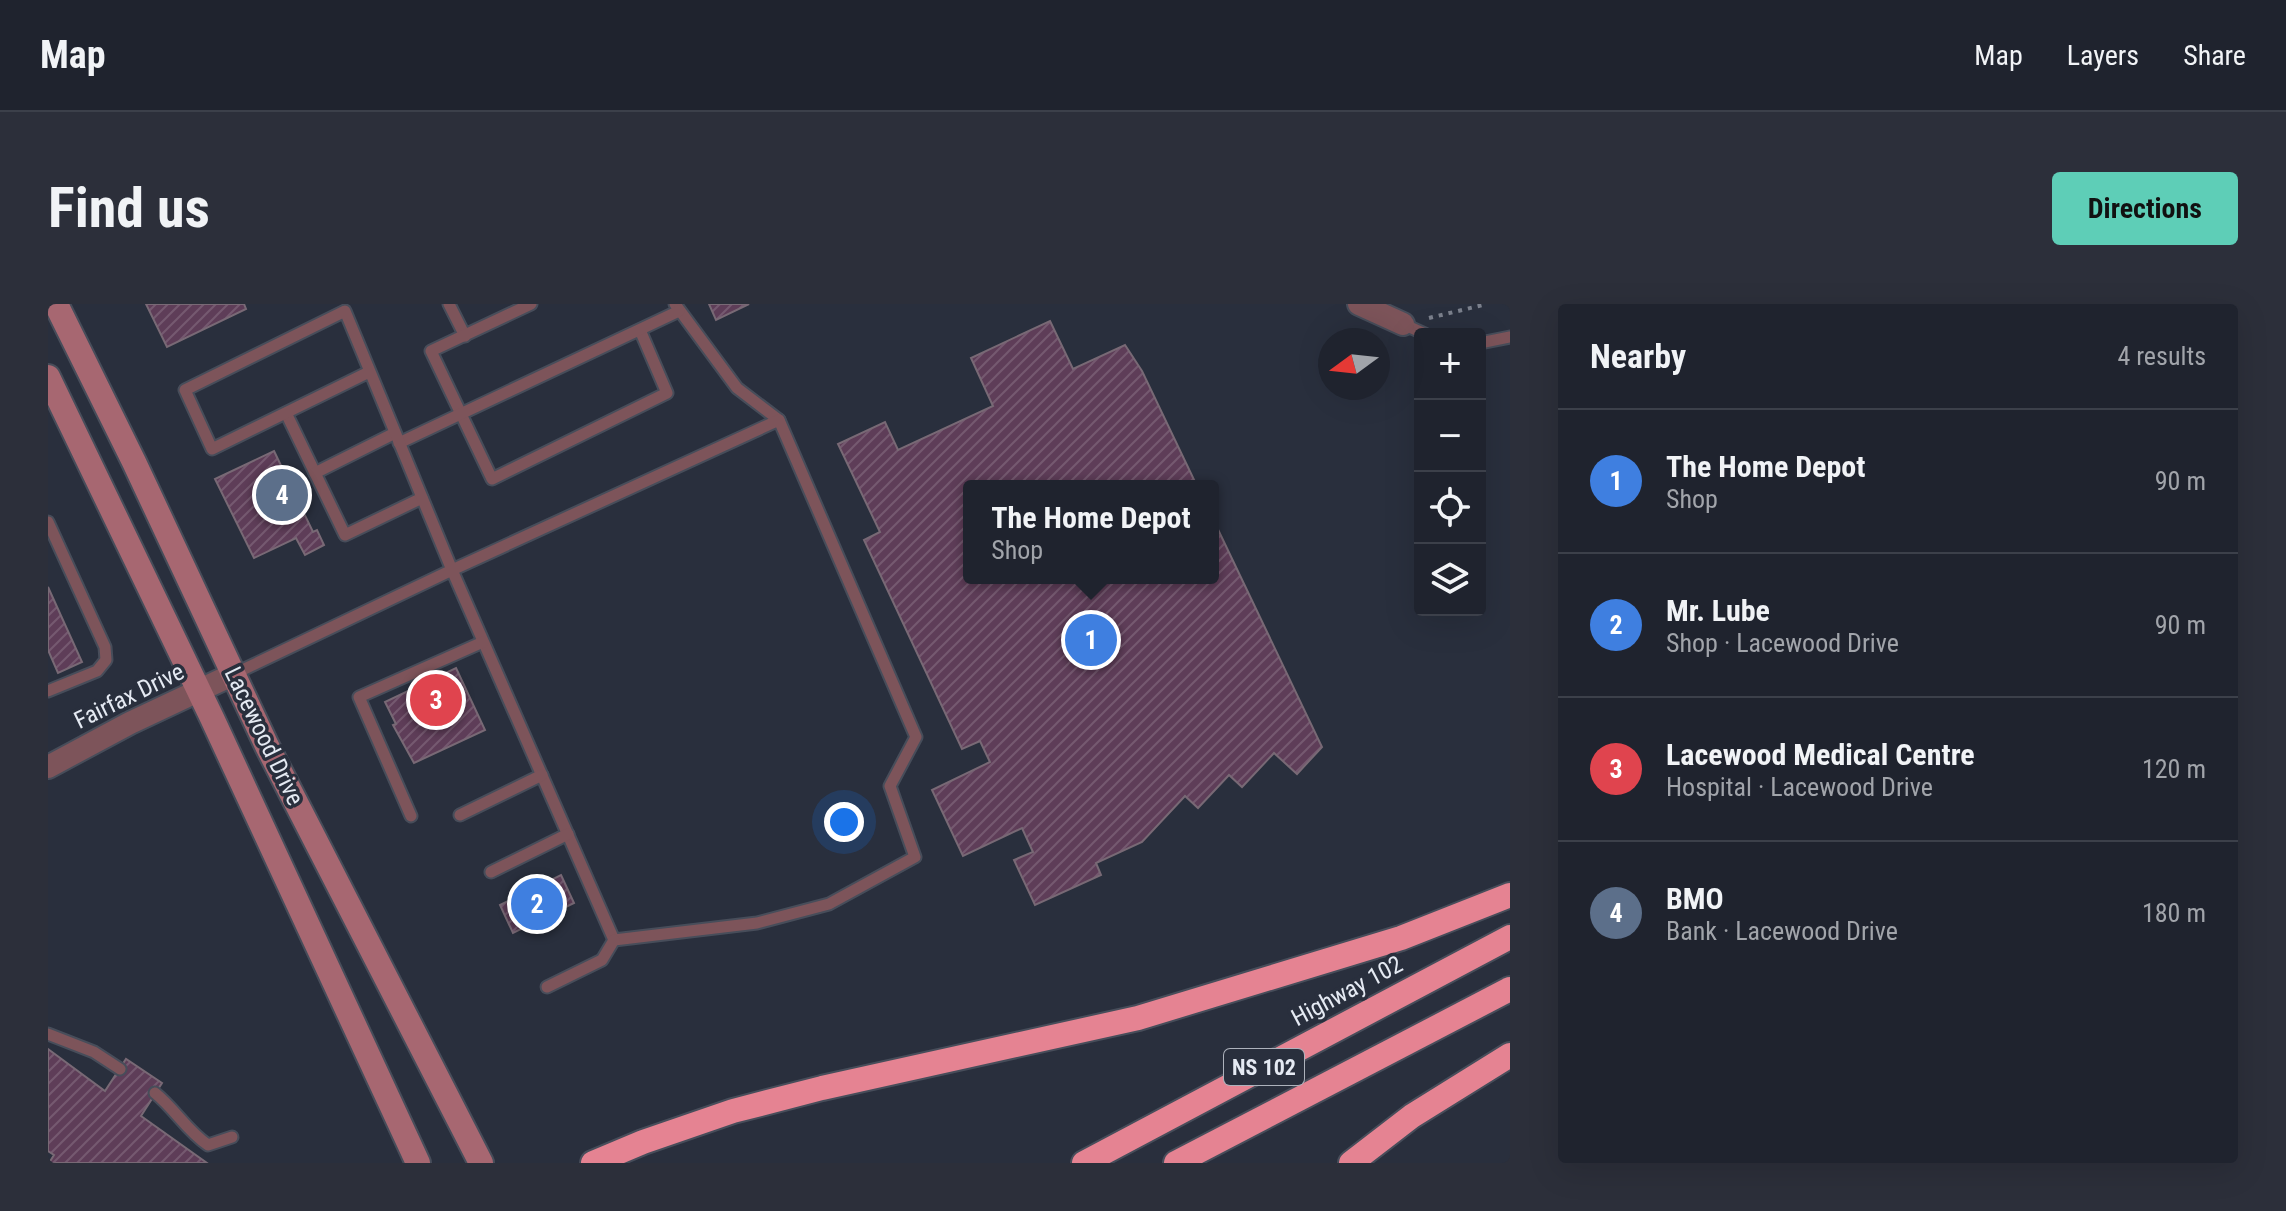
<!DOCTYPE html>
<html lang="en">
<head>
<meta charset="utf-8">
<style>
  :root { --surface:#1f232e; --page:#2c2f3a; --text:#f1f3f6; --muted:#a1a4aa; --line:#3c404a; --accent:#5eceb7 }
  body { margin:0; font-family:"Roboto Condensed",sans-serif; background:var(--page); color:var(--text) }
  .controls { position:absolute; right:24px; top:24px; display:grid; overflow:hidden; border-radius:8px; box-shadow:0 8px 32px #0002 }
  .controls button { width:72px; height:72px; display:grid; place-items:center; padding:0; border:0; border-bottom:2px solid var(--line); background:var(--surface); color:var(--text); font:40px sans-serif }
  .compass { position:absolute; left:1270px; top:24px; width:72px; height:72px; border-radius:50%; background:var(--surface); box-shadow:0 8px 32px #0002; rotate:255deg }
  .you { position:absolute; left:796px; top:518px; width:28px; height:28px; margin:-20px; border:6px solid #fff; border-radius:50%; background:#1a73e8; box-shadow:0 0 0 12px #1a73e833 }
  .badge { display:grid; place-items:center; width:52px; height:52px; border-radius:50%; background:var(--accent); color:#fff; font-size:26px; font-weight:700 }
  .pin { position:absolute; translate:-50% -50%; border:4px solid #fff; box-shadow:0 2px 8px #0006 }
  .popup { position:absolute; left:915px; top:176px; width:256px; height:104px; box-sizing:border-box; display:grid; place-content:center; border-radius:8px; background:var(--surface); filter:drop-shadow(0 2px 6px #0005); font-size:26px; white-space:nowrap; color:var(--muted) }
  .popup b { font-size:30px; color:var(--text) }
  .popup::after { content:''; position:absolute; left:50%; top:100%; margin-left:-16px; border:16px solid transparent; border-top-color:var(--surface) }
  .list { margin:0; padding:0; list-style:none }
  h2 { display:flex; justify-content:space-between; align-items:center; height:104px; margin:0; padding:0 32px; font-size:34px }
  h2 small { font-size:26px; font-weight:400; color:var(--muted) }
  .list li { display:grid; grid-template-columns:52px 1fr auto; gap:24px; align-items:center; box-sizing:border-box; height:144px; padding:0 32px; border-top:2px solid var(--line) }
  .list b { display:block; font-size:30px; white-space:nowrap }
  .list p { margin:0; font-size:26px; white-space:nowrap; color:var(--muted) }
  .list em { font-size:26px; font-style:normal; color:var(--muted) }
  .icon { flex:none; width:44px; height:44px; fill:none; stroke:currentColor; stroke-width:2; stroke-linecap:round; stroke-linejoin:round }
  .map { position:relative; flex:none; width:1462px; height:859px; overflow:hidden; border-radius:8px }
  header { display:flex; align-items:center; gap:48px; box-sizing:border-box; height:112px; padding:0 40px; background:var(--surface); border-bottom:2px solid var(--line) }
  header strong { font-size:38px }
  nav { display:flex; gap:44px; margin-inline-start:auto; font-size:28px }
  .intro { display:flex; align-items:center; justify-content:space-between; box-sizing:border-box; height:192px; padding:0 48px }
  h1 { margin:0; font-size:56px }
  .button { padding:20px 36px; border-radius:8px; background:var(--accent); color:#111; font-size:28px; font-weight:700 }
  main { display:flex; gap:48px; padding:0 48px }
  aside { flex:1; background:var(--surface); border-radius:8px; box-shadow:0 8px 32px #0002 }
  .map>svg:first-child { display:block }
  .building { fill:url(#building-hatch); stroke:#786975; stroke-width:2 }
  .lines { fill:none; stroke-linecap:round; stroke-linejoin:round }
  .lane-casing { stroke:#474d5a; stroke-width:15 }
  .street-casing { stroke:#474d5a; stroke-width:26 }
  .secondary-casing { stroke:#474d5a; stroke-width:28 }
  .highway-casing { stroke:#474d5a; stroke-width:28 }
  .path { stroke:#7b808c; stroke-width:4; stroke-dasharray:4 6; stroke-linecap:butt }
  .lane { stroke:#7d545a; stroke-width:11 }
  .street { stroke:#7d545a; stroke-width:22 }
  .secondary { stroke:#a76771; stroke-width:24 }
  .highway { stroke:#e58392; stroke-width:24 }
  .labels { text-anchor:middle; stroke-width:7; stroke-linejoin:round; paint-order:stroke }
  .shield { fill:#292f3d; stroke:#adb2bc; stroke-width:2 }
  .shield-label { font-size:22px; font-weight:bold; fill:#e5eaf3 }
  .street-label { font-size:24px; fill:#e5eaf3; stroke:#292f3d }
</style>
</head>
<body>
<header>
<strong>Map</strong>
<nav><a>Map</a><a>Layers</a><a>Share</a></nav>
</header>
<div class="intro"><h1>Find us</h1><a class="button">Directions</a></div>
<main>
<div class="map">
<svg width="1462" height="859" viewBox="0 0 1462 859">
  <defs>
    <pattern id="building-hatch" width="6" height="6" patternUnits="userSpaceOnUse" patternTransform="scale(2)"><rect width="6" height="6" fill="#5e3d58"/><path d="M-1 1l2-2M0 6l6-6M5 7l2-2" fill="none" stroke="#755970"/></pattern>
  </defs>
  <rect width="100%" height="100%" fill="#292f3d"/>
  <g class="building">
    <path d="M98,0H196L198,5L119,43Z"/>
    <path d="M661,0H701L668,16Z"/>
    <path d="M1002,17L1025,65L1077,41L1094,67L1149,182H921V274H1165V215L1274,443L1249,470L1226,449L1194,483L1181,471L1150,504L1137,492L1094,538L1048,559L1053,571L987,601L966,556L985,548L974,524L915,552L884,486L942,458L932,437L914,445L816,236L832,228L790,140L837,118L850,146L945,102L923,54Z"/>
    <path d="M226,147L265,228L269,226L276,241L257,251L248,234L206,254L167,175Z"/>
    <path d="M0,283L34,358L10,369L0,346Z"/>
    <path d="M408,364L437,426L366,459L345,421L348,420L337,398Z"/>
    <path d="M513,571L526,599L465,629L452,601Z"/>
    <path d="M0,745L57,787L78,755L114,779L93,812L159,859H1L6,851L0,847Z"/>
  </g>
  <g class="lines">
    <g class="lane-casing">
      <g id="lane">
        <path d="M401,0L417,32"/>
        <path d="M483,0L383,47L444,175L619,89L592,26"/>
        <path d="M627,0L689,84L731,116"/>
        <path d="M1355,20L1377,30"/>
        <path d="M1432,39L1462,33"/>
        <path d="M238,109L267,169"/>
        <path d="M347,129L267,169L297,231L374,194"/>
        <path d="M351,139L631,7"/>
        <path d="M0,218L57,343L58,356L49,367L0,387"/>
        <path d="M186,370L404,266L731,116L868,433L842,482L867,553L781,600L709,619L566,636L404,266L297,7L137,86L164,145L321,68"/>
        <path d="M412,511L494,471"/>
        <path d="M363,512L311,393L435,338"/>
        <path d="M443,568L520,530"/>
        <path d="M499,683L554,656L566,636"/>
        <path d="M0,730L46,748L72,765"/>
        <path d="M107,789C127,805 139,827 160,841L184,833"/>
      </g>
    </g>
    <g class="street-casing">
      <g id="street">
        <path d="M1311,0L1355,20"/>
        <path d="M0,463L82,419L186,370"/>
      </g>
    </g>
    <g class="secondary-casing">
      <g id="secondary">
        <path d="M8,0L86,158L219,442L433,859"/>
        <path d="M0,73L164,414L370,859"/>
      </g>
    </g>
    <g class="highway-casing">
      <g id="highway">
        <path d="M545,859L595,838L685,807L774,784L1090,714L1353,634L1462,591"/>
        <path d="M1036,859L1462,633"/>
        <path d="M1128,859L1462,685"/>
        <path d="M1303,859L1364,812L1462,751"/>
      </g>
    </g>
    <path class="path" d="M1381,14L1439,0"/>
    <use href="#lane" class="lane"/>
    <use href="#street" class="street"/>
    <use href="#secondary" class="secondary"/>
    <use href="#highway" class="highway"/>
  </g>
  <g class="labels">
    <rect class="shield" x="1176" y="745" width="80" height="36" rx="6"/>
    <g class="shield-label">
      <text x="1216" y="771">NS 102</text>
    </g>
    <g class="street-label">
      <text transform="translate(81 392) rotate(-26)" y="8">Fairfax Drive</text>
      <text transform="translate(216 432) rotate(64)" y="8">Lacewood Drive</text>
      <text transform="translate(1299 687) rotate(-28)" y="8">Highway 102</text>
    </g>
  </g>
</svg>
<div class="controls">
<button>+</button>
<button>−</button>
<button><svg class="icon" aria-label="locate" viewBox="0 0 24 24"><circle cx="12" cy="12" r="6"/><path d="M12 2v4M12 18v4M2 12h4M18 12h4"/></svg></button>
<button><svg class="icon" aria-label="layers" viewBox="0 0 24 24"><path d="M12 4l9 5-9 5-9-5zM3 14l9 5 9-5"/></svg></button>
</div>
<svg class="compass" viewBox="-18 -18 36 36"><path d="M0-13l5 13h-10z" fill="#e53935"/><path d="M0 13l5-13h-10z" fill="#a1a4aa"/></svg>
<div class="you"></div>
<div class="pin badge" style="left:1043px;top:336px;background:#3f7fe0">1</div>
<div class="popup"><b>The Home Depot</b>Shop</div>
<div class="pin badge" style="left:489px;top:600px;background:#3f7fe0">2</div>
<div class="pin badge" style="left:388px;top:396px;background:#e0444e">3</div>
<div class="pin badge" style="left:234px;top:191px;background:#5c6f8a">4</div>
</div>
<aside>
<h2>Nearby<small>4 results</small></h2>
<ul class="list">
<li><span class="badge" style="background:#3f7fe0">1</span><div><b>The Home Depot</b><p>Shop</p></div><em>90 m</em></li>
<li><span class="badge" style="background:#3f7fe0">2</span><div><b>Mr. Lube</b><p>Shop · Lacewood Drive</p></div><em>90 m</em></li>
<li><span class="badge" style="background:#e0444e">3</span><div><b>Lacewood Medical Centre</b><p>Hospital · Lacewood Drive</p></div><em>120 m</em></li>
<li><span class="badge" style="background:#5c6f8a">4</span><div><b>BMO</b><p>Bank · Lacewood Drive</p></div><em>180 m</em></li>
</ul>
</aside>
</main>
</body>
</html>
